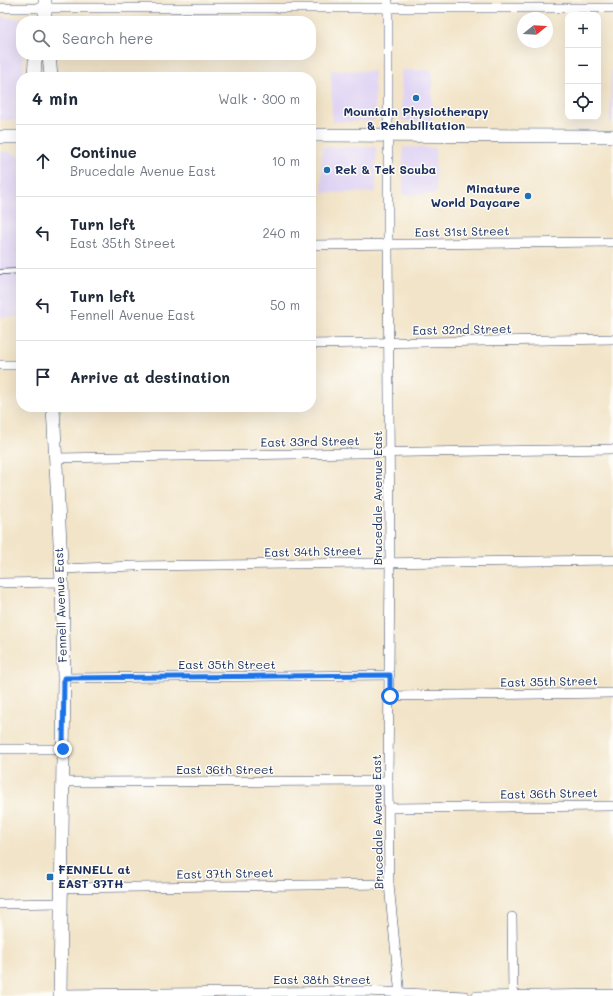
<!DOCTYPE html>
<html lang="en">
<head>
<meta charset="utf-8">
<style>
  :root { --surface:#fff; --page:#f2f2f3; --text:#1f2937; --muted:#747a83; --line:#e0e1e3 }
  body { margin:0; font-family:Mali,sans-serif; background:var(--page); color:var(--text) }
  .controls { position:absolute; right:12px; top:12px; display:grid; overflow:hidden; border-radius:8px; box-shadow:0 4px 16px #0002 }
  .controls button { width:36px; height:36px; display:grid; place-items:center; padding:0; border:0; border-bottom:1px solid var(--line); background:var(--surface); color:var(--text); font:20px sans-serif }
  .compass { position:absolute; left:517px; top:12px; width:36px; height:36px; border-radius:50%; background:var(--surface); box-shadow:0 4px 16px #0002; rotate:72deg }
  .stop { position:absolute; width:12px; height:12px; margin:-9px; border:3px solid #1a73e8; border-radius:50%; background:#fff }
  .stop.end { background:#1a73e8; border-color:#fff; box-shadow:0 1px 4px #0008 }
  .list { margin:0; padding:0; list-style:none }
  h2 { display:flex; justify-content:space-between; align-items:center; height:52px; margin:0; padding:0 16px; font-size:17px }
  h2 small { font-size:13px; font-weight:400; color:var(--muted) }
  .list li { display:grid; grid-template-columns:26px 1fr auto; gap:12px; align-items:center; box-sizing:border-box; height:72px; padding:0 16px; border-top:1px solid var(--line) }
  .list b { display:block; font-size:15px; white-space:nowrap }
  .list p { margin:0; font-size:13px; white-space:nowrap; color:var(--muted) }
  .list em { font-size:13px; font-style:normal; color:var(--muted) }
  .icon { flex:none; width:22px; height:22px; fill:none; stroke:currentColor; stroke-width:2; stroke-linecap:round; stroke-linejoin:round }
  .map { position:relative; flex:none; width:613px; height:996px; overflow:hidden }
  .search { position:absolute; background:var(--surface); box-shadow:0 4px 16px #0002; left:16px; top:16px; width:300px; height:44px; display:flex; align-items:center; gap:10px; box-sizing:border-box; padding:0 14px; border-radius:16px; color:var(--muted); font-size:15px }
  .panel { position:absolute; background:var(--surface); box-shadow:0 4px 16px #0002; left:16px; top:72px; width:300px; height:340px; border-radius:16px }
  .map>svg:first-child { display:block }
  .built { fill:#e0d4f4 }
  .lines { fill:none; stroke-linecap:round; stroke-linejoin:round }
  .lane-casing { stroke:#3b4a6e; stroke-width:6 }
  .street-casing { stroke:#3b4a6e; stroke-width:10 }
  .secondary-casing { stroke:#3b4a6e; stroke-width:14 }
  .lane { stroke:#fff; stroke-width:4.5 }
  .street { stroke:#fff; stroke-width:9 }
  .secondary { stroke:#fff; stroke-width:13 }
  .route { stroke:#1a73e8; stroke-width:5 }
  .poi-dot { fill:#1f6fb2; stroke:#fdfcf7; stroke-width:1.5 }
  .labels { text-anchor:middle; stroke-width:3; stroke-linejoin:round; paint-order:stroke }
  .poi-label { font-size:12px; font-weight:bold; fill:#1b2f5e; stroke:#fdfcf7; text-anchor:start }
  .street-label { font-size:12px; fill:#1b2f5e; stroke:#fdfcf7 }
</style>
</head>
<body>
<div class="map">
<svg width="613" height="996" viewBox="0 0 613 996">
  <rect width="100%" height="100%" fill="#fdfcf7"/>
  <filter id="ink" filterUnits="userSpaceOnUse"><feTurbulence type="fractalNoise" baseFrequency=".025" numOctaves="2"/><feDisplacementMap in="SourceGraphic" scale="8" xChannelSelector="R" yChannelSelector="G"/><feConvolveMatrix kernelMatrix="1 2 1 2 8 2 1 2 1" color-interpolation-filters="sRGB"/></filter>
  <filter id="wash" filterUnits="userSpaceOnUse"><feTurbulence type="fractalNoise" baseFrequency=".012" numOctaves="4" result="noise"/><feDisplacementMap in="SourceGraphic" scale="16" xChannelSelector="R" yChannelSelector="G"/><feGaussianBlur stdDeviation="0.9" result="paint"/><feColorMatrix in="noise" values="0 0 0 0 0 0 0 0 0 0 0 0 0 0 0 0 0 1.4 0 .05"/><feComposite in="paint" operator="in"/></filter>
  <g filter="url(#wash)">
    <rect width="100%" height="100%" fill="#f2e4c8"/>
    <g class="built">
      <path d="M0,17L23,19L21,21V55H23L24,77H21V120H0Z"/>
      <path d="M611,69L613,70V122H610Z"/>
      <path d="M331,70L374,71L375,119L372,121L332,122Z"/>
      <path d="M401,70H432V121H402Z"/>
      <rect x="59" y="73" width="44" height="4"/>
      <path d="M322,147H376V192L322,193Z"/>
      <path d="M403,147L435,148L436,194L403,195Z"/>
      <path d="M0,152H10L19,156L21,161V316L0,317Z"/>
    </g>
  </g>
  <g filter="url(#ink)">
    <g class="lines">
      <g class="lane-casing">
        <path id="lane" d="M0,272L21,271"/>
      </g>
      <g class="street-casing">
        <g id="street">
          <path d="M388,0V244L390,563L388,781L389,884L400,996"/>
          <path d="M0,8H613"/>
          <path d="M311,245L613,242"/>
          <path d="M311,344L613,339"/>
          <path d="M0,365H21"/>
          <path d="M55,458L613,449"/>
          <path d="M61,569L134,566L613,560"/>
          <path d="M0,583L62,582"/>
          <path d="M64,678L390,675"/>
          <path d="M389,696L613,693"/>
          <path d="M0,749H63"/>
          <path d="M62,782L388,781"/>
          <path d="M389,808L613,806"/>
          <path d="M61,888L389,884"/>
          <path d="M0,904L61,903"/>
          <path d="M512,917L513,995"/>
          <path d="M60,994L366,991L465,996"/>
          <path d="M476,996L613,994"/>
        </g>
      </g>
      <g class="secondary-casing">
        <g id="secondary">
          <path d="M45,21V0"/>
          <path d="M49,55L51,77"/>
          <path d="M34,77L35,61L37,55"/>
          <path d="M311,135L613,136"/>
          <path d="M0,137H21"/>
          <path d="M53,407L62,582L64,678L60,996"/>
        </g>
      </g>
      <use href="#lane" class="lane"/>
      <use href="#street" class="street"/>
      <use href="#secondary" class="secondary"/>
    </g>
  </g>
  <g class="lines" filter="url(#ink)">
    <path class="route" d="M63,749L64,678L390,675V696"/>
  </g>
  <g class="poi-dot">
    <circle cx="416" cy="98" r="4"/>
    <circle cx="327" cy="170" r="4"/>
    <circle cx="528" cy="196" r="4"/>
    <rect x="46" y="873" width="8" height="8" rx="2"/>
  </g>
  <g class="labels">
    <g class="poi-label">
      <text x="416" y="116" text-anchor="middle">Mountain Physiotherapy<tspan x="416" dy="14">&amp; Rehabilitation</tspan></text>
      <text x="335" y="174">Rek &amp; Tek Scuba</text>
      <text x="520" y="193" text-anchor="end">Minature<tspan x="520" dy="14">World Daycare</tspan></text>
      <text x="58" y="874">FENNELL at<tspan x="58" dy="14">EAST 37TH</tspan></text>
    </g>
    <g class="street-label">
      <text transform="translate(462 232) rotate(-1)" y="4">East 31st Street</text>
      <text transform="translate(462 330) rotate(-1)" y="4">East 32nd Street</text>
      <text transform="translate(310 442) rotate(-1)" y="4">East 33rd Street</text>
      <text transform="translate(378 498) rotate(-90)" y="4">Brucedale Avenue East</text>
      <text transform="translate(313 552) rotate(-1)" y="4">East 34th Street</text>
      <text transform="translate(61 605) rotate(-92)" y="4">Fennell Avenue East</text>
      <text x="227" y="669">East 35th Street</text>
      <text transform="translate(549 682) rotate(-1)" y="4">East 35th Street</text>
      <text x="225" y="774">East 36th Street</text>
      <text transform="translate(549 794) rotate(-1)" y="4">East 36th Street</text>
      <text transform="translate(378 822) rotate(-91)" y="4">Brucedale Avenue East</text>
      <text transform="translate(225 874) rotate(-1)" y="4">East 37th Street</text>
      <text x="322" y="984">East 38th Street</text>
    </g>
  </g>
</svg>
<div class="controls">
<button>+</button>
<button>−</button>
<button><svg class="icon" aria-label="locate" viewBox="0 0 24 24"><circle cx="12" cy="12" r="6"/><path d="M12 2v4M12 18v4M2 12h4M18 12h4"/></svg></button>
</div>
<svg class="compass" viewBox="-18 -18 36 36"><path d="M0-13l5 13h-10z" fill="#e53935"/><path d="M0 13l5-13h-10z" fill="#747a83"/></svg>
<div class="stop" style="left:390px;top:696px"></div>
<div class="stop end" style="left:63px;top:749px"></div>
<div class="search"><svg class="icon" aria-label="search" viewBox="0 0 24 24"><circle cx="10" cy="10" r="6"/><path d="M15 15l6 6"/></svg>Search here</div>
<section class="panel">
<h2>4 min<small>Walk · 300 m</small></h2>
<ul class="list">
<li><svg class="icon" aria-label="ahead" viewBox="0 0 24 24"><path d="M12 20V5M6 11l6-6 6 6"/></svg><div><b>Continue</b><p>Brucedale Avenue East</p></div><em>10 m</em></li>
<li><svg class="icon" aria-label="left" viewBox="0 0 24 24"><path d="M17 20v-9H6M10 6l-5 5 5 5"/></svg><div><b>Turn left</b><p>East 35th Street</p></div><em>240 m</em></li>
<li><svg class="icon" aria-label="left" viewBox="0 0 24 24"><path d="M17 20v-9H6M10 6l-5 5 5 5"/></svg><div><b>Turn left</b><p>Fennell Avenue East</p></div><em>50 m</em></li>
<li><svg class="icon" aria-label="arrive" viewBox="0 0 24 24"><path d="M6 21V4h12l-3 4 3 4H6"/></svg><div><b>Arrive at destination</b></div></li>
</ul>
</section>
</div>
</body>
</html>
